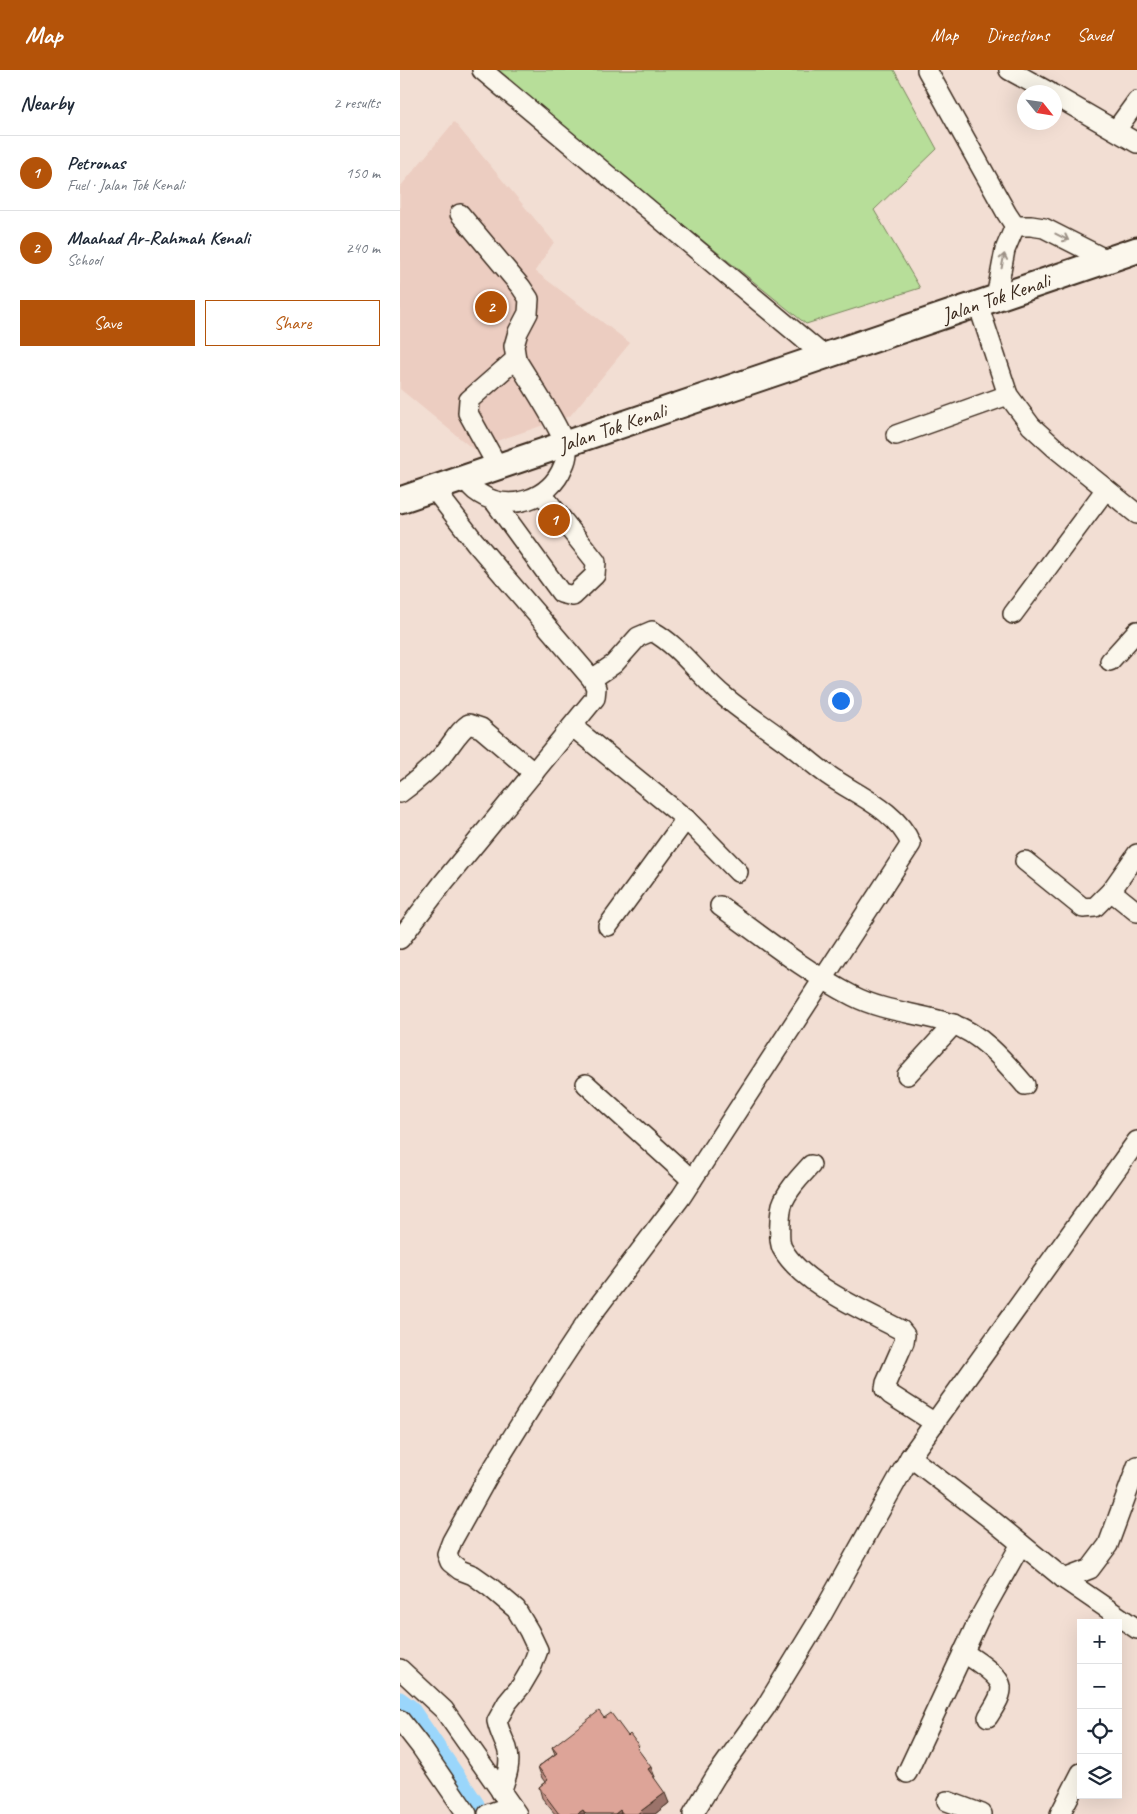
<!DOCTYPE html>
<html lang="en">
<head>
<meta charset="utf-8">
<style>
  :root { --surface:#fff; --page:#f6f6f7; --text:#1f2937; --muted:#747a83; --line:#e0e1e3; --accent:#b45309 }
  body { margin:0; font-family:Caveat,sans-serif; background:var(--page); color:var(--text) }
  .controls { position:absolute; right:15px; bottom:15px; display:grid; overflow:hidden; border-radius:0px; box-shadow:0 5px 20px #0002 }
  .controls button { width:45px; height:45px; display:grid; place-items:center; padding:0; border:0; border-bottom:1px solid var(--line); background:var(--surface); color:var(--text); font:25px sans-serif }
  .compass { position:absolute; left:617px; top:15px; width:45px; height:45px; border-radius:50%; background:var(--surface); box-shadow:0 5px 20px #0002; rotate:120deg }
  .you { position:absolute; left:440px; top:630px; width:18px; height:18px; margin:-12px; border:4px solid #fff; border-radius:50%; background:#1a73e8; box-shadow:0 0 0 8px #1a73e833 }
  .badge { display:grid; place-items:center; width:32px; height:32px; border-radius:50%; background:var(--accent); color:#fff; font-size:16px; font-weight:700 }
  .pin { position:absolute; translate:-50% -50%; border:2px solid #fff; box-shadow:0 1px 5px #0006 }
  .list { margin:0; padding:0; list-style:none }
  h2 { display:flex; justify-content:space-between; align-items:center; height:65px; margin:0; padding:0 20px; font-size:21px }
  h2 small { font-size:16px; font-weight:400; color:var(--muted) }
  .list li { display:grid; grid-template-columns:32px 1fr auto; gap:15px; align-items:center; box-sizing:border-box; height:75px; padding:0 20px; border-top:1px solid var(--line) }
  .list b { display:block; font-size:19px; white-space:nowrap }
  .list p { margin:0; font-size:16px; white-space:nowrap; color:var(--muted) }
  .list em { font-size:16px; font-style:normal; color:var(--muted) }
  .actions { display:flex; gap:10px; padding:15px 20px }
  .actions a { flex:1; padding:11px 0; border:1px solid var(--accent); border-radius:0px; text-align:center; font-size:18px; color:var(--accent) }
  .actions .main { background:var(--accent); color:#fff }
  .icon { flex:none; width:28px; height:28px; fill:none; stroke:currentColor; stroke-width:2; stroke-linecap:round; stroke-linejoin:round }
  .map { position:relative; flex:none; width:737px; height:1744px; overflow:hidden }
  header { display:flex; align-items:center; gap:30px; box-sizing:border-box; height:70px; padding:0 25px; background:var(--accent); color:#fff }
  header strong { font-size:24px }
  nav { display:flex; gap:28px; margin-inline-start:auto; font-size:18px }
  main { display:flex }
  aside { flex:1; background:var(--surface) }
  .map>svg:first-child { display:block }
  .built { fill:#eccdc1 }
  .green { fill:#b7de99; stroke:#79845c }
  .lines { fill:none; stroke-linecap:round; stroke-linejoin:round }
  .canal { stroke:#9ad6fb; stroke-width:15 }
  .minor-casing { stroke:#3b2a1e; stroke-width:22 }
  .major-casing { stroke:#3b2a1e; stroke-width:29 }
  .minor { stroke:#fbf7ec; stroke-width:19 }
  .major { stroke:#fbf7ec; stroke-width:25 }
  .wall { fill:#be8d83; stroke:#3b2a1e }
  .shaded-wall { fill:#9b736a; stroke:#3b2a1e }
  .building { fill:#dda498; stroke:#3b2a1e }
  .oneway { stroke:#9b9085 }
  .labels { text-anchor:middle; stroke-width:4; stroke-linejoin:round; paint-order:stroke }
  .street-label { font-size:21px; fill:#3b2a1e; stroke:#fbf7ec }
</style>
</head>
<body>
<header>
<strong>Map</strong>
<nav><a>Map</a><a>Directions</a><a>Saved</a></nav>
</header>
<main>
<aside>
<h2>Nearby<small>2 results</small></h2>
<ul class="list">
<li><span class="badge">1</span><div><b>Petronas</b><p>Fuel · Jalan Tok Kenali</p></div><em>150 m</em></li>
<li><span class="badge">2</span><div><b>Maahad Ar-Rahmah Kenali</b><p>School</p></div><em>240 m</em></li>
</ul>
<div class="actions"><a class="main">Save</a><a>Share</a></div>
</aside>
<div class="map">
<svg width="737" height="1744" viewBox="0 0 737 1744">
  <rect width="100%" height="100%" fill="#f2ded3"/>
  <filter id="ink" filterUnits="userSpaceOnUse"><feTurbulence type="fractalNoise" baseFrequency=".02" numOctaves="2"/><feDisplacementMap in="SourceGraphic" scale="10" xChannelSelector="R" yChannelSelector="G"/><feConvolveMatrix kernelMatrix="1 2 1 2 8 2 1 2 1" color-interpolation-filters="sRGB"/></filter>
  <g filter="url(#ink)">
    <path class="built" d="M54,52L154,172L135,201L230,273L170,346L73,379L0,319V117Z"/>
    <path class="green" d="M92,0H494L537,79L474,140L520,218L406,254Z"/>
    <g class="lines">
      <path class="canal" d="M0,1629L11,1637L77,1734"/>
      <g class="minor-casing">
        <g id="minor">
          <path d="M82,0L424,286"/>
          <path d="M527,0L607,144L615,156"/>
          <path d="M609,0L649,22"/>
          <path d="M654,25L737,73"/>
          <path d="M716,60L737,31"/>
          <path d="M60,144L121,217L129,229L128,243L118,262L114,276L116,289"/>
          <path d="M615,156H631L644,158L707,190"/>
          <path d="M596,228L605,180L615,156"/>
          <path d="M578,234L608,325L631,356L654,377L737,444"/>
          <path d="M496,365L608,325"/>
          <path d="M66,408C69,416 73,420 80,424C110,443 150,429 163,397C165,393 167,387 167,383C167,367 126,306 116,289L69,330L68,343L98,397"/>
          <path d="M94,431L161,523L173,526L195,505L196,492L142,424"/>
          <path d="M613,544L706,419"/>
          <path d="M710,591L737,561"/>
          <path d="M173,657L286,749L338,802"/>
          <path d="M0,723C15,712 29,700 41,687C51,676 57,662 69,654L81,658L134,703"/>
          <path d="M737,784L711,821L737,842"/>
          <path d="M625,791L683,838L695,837L711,821"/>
          <path d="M320,836C363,867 406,902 453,926C484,942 520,943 552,954C582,964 605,992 625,1015"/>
          <path d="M208,856L286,749"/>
          <path d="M0,869L43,813L195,628L196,618L192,609L75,472L34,419"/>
          <path d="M507,1005L554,954"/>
          <path d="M186,1014L292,1110"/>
          <path d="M411,1095C401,1106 387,1120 382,1135C380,1144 378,1170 382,1178C401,1214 465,1241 501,1260L505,1265L504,1272L486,1313L485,1319L491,1325L535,1353"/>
          <path d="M510,1387L592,1450L664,1509L737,1559"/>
          <path d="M664,1509L690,1499L708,1475L737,1396"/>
          <path d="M563,1582C572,1588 601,1606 601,1617C602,1627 593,1638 588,1647"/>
          <path d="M0,1599L44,1640L117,1744"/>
          <path d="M0,1650L21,1677L67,1744"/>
          <path d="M507,1703L579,1549L621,1474"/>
          <path d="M101,1722C106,1708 112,1693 107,1678C103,1668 99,1661 97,1651L107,1633L121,1616L131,1599L138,1580L129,1561L116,1539L90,1517L73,1505L60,1500L50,1492L47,1484L52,1471L87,1408L146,1313L187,1251L281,1127L511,774C497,740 456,725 428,705C413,695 400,682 386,672C366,657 344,643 325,627C299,606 281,577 252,561L238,567L214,594L192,609"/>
          <path d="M547,1731L582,1744"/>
          <path d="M88,1744L111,1736"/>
          <path d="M293,1744L316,1706L365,1638L420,1548L510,1387L737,1071"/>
          <path d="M660,1744L681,1703"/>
        </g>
      </g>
      <g class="major-casing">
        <g id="major">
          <path id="s1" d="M0,430L737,180"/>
        </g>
      </g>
      <use href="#minor" class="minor"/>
      <use href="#major" class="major"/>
    </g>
    <path class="wall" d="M204,1648L242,1685L255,1707L254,1708L269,1733L255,1744H155L142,1728L139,1717L145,1712L142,1708L138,1697L155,1684L152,1677Z"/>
    <g class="shaded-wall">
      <path d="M251,1697L255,1707L251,1710L248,1699Z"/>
      <path d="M265,1723L269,1733L255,1744H237Z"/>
      <path d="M183,1740L185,1744H177Z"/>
      <path d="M220,1740L221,1744H215Z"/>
    </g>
    <path class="building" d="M199,1641L204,1648L211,1643L228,1666L230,1664L239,1676L237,1678L251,1697L248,1699L265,1723L237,1744H223L220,1740L215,1744H186L183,1740L177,1744H159L139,1717L148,1710L138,1697L157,1683L152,1677Z"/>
    <defs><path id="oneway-shaft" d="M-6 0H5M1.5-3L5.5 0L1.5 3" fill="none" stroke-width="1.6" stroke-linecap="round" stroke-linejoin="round" transform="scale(1.25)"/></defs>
    <g class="oneway">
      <use href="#oneway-shaft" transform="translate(662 167) rotate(27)"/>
      <use href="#oneway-shaft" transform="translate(603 191) rotate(-79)"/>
    </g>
  </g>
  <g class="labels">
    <g class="street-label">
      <text dy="7" stroke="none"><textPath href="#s1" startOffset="629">Jalan Tok Kenali</textPath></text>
      <text dy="7" stroke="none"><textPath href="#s1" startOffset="224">Jalan Tok Kenali</textPath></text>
    </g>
  </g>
</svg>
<div class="controls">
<button>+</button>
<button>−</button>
<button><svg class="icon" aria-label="locate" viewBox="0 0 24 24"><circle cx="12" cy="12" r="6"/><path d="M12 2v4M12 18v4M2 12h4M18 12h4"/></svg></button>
<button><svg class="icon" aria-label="layers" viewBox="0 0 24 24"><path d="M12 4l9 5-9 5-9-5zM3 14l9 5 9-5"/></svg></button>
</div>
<svg class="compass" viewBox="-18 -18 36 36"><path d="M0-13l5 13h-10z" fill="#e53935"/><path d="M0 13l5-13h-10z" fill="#747a83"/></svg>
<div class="you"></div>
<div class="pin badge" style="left:154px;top:450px">1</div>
<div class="pin badge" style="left:91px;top:237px">2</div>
</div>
</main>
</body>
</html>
